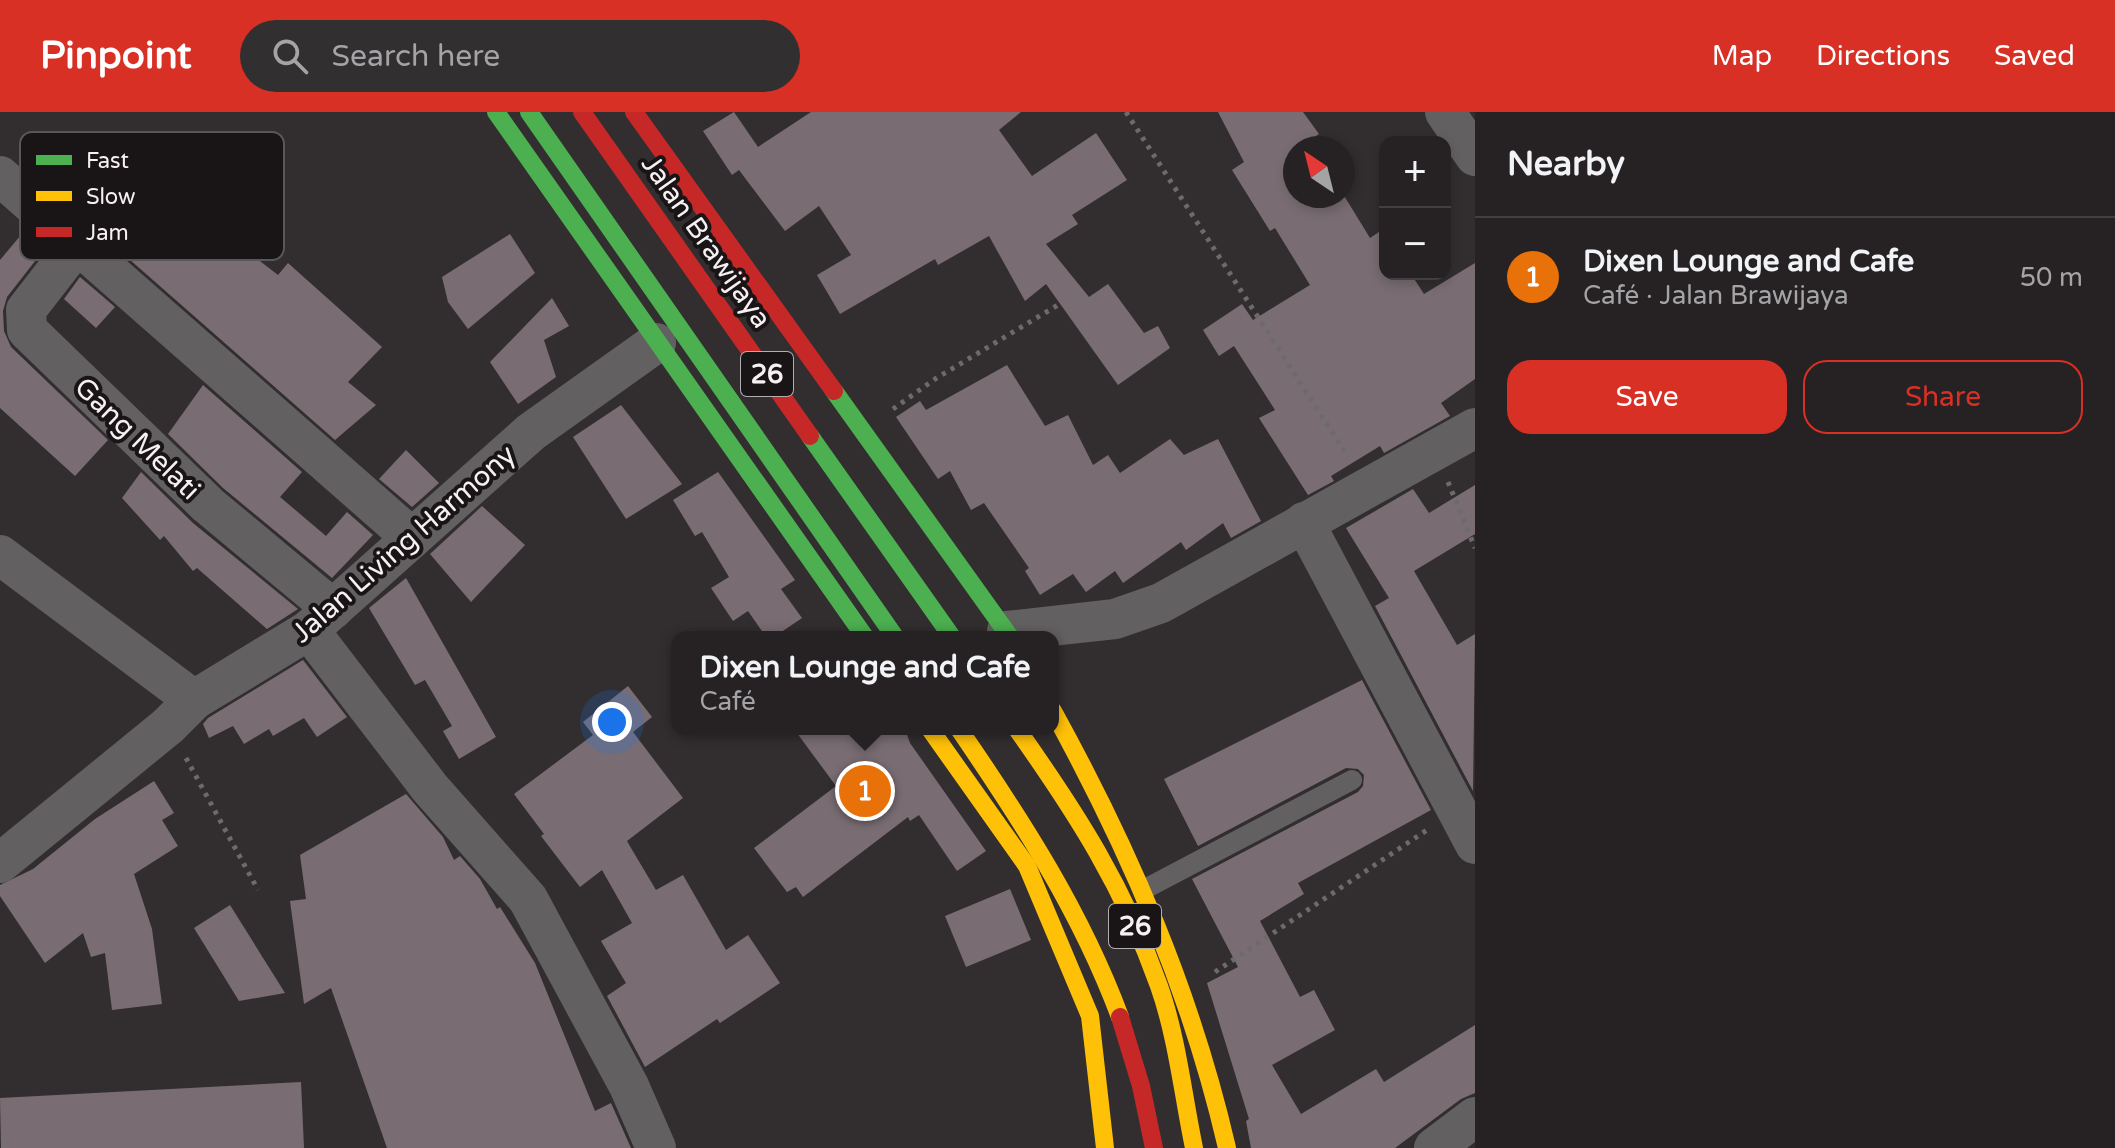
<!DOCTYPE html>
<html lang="en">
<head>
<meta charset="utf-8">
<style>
  :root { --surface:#262224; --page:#322f31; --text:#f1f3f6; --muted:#a4a4a6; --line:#423f41; --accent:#d93025 }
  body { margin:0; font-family:"Varela Round",sans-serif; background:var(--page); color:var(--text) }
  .controls { position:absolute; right:24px; top:24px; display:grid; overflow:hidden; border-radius:16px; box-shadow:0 4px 12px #0003 }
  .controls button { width:72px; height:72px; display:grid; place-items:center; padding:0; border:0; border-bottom:2px solid var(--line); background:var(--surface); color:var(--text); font:40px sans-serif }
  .compass { position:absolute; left:1283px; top:24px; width:72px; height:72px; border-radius:50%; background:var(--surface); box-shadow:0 4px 12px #0003; rotate:325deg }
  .you { position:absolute; left:612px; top:610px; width:28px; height:28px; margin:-20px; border:6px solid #fff; border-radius:50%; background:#1a73e8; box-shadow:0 0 0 12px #1a73e833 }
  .badge { display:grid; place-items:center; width:52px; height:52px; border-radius:50%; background:var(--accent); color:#fff; font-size:26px; font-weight:700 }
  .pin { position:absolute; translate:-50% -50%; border:4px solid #fff; box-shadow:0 2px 8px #0006 }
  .popup { position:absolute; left:671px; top:519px; width:388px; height:104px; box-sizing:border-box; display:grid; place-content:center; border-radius:16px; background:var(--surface); filter:drop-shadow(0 2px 6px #0005); font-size:26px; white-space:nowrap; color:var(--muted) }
  .popup b { font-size:30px; color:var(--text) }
  .popup::after { content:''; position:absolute; left:50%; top:100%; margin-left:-16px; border:16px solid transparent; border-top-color:var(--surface) }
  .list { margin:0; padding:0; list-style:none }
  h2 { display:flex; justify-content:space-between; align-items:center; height:104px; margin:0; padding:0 32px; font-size:34px }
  h2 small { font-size:26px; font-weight:400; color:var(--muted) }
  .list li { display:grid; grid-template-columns:52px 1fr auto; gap:24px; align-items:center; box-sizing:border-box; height:120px; padding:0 32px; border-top:2px solid var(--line) }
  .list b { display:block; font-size:30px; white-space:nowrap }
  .list p { margin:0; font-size:26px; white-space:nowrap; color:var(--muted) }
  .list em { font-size:26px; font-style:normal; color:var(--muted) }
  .actions { display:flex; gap:16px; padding:24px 32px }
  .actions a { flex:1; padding:18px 0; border:2px solid var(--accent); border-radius:24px; text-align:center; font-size:28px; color:var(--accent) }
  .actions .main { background:var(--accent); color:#fff }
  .icon { flex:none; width:44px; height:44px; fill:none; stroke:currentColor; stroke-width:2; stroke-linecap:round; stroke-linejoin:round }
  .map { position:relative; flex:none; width:1475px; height:1036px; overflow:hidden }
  header { display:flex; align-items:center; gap:48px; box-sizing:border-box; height:112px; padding:0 40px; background:var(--accent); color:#fff }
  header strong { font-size:38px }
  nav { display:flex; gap:44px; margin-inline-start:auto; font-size:28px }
  .search { width:560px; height:72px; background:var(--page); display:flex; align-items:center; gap:20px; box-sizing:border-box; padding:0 28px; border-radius:44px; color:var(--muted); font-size:30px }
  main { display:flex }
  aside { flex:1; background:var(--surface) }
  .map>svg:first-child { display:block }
  .building { fill:#796d73 }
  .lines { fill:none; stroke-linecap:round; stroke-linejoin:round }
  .path { stroke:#6c6a6c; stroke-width:5; stroke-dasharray:4 6; stroke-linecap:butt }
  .lane { stroke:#626061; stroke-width:20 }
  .street { stroke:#626061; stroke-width:40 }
  .fast { stroke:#4caf50; stroke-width:18 }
  .slow { stroke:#ffc107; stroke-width:18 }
  .jam { stroke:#c62828; stroke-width:18 }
  .labels { text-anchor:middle; stroke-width:8; stroke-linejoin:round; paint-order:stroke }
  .shield { fill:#191517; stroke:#b4aeb1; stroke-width:2 }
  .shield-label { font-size:26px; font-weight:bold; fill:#f6f0f3 }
  .street-label { font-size:28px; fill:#f6f0f3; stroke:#191517 }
  .key { fill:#191517; stroke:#5b5759; stroke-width:2 }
  .key-label { font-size:22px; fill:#f6f0f3 }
</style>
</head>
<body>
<header>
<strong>Pinpoint</strong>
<div class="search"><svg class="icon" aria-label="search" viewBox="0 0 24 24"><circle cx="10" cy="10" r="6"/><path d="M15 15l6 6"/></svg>Search here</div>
<nav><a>Map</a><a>Directions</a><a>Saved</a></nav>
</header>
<main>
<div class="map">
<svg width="1475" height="1036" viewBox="0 0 1475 1036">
  <rect width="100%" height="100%" fill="#322e30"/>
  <g class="building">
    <path d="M734,0L758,35L811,0H1021L999,18L1032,64L1096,21L1127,68L1072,103L1078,112L1046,132L1089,185L1108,172L1144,221L1158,214L1170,236L1118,273L1046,172L1025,189L989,124L938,153L935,147L840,202L817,163L851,143L819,94L785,119L739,58L732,63L703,19Z"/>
    <path d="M1218,0H1303L1319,22L1313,26L1320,36H1295V84L1343,82L1370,126L1385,116V162H1411L1424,182L1475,151V267L1441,291L1450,304L1384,341L1380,334L1331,364L1334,369L1308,383L1259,306L1275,298L1234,234L1219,244L1203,218L1242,192L1253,208L1310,173L1275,116L1270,119L1232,58L1244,50Z"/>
    <path d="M134,75L209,138L222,120L278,163L288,151L382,235L348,270L376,293L335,328L96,118Z"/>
    <path d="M26,117L46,135L7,185L3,199L4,219L11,235L108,328L75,364L0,296V148Z"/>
    <path d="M510,122L535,161L468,217L448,190L442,165Z"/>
    <path d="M80,165L115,195L96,216L64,187Z"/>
    <path d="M552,186L569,214L544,228L556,265L518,292L490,250Z"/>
    <path d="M1007,253L1045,314L1068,303L1093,353L1108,343L1120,361L1170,327L1184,343L1218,327L1261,409L1231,426L1223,411L1186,438L1181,430L1123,471L1115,459L1086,480L1073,462L1040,483L1025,459L1029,456L984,391L971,398L950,359L938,367L896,305L920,289L926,298Z"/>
    <path d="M203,273L302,360L280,385L326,424L347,400L373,423L332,466L223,376L168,322Z"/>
    <path d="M621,293L682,372L626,407L573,325Z"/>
    <path d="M406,338L439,371L412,395L379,367Z"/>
    <path d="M141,360L193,411L298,497L267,517L197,456L193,459L164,424L160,428L122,386Z"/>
    <path d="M718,360L795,468L781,477L802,506L774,525H766L748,499L733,509L711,476L729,465L702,420L695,424L673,388Z"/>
    <path d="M1475,373V422L1414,459L1457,533L1475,522L1473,679L1375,494L1389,486L1346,416L1413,377L1429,401Z"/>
    <path d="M482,394L525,433L471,490L430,442Z"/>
    <path d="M406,466L496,625L459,647L443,619L452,614L425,568L415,573L369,496Z"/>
    <path d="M303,548L347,605L317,625L304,606L273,624L269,617L244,632L233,614L209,626L203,612L208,606Z"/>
    <path d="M1362,568L1431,698L1298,771L1304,782L1260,809L1300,885L1314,878L1335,918L1272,953L1301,1002L1376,957L1384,970L1475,913V981L1461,987L1395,1036H1251L1246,1009L1249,1007L1207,871L1238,855L1192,767L1358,680L1363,674L1364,663L1358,657L1346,656L1198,734L1164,667Z"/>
    <path d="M628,574L652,605L633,620L683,686L627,729L631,736L656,778L683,763L726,838L748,823L780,871L720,911L717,907L645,955L607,884L626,871L601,829L632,811L602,758L580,775L541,724L544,722L514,682L593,623L583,610Z"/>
    <path d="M794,617H905L910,631L986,739L957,759L919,703L910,709L908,705L803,785L796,775L787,780L754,736L836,674Z"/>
    <path d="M154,669L174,701L162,708L178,734L134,762L152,817L162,892L112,898L105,841L91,845L83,821L45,851L0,784V773L33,757L95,707Z"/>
    <path d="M406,682L443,725L454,748L460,744L480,767L497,797L500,795L535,851L595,999L611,991L631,1036H387L331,876L304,892L290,789L306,787L300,743Z"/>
    <path d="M1010,777L1031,828L966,855L945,804Z"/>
    <path d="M230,793L285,881L239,889L194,816Z"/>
    <path d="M301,970L304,1036H1L0,986Z"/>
  </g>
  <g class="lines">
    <g class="path">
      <path d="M1126,0L1348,345"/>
      <path d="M893,297L935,267L1058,193"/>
      <path d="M1448,370L1475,436"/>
      <path d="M186,646L258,778"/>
      <path d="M1215,860L1427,718"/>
    </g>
    <path class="lane" d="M1143,778L1352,668"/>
    <g class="street">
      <path d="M1445,0L1475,44"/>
      <path d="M0,64L412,426"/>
      <path d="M78,131L26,198L27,218L208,393L333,497"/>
      <path d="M1304,410L1475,732"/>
      <path d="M0,443L194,588"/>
      <path d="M309,518L430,676L528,787L629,974L656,1036"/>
      <path d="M1007,519L1115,507L1161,491L1475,316"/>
      <path d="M0,751L168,614L194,588L309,518L531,320L656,231"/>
      <path d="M1434,1036L1475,1005"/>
    </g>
    <g class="fast">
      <path d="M496,0L865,525"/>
      <path d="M529,0L895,525"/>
      <path d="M834,279L1010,525"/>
      <path d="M810,324L952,525"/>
    </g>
    <g class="slow">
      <path d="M1053,599C1130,739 1191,880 1227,1036"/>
      <path d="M930,617L1027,754L1090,904L1105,1036"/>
      <path d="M959,617C1022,709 1081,800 1120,905"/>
      <path d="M1017,617C1077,702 1124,775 1159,874C1177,925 1183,983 1194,1036"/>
    </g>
    <g class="jam">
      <path d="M582,0L810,324"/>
      <path d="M634,0L834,279"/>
      <path d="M1120,905L1141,974L1154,1036"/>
    </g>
  </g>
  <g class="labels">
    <g class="shield">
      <rect x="741" y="240" width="52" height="44" rx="6"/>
      <rect x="1109" y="792" width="52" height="44" rx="6"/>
    </g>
    <g class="shield-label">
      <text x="767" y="271">26</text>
      <text x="1135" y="823">26</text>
    </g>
    <g class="street-label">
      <text transform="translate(707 129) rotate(55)" y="10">Jalan Brawijaya</text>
      <text transform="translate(138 326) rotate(44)" y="10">Gang Melati</text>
      <text transform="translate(403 431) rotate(-41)" y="10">Jalan Living Harmony</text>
    </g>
  </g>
  <rect x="20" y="20" width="264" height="128" rx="12" class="key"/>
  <rect x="36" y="43" width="36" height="10" fill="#4caf50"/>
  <rect x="36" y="79" width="36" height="10" fill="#ffc107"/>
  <rect x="36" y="115" width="36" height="10" fill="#c62828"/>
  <g class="key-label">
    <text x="86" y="56">Fast</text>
    <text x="86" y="92">Slow</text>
    <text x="86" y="128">Jam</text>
  </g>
</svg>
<div class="controls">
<button>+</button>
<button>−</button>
</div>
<svg class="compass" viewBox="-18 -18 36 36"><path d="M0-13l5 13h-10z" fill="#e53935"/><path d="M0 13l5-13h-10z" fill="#a4a4a6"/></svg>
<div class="you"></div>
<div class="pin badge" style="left:865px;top:679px;background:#e8710a">1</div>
<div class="popup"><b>Dixen Lounge and Cafe</b>Café</div>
</div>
<aside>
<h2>Nearby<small></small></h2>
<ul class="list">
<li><span class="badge" style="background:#e8710a">1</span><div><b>Dixen Lounge and Cafe</b><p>Café · Jalan Brawijaya</p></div><em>50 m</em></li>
</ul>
<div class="actions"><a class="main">Save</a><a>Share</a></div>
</aside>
</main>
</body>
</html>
